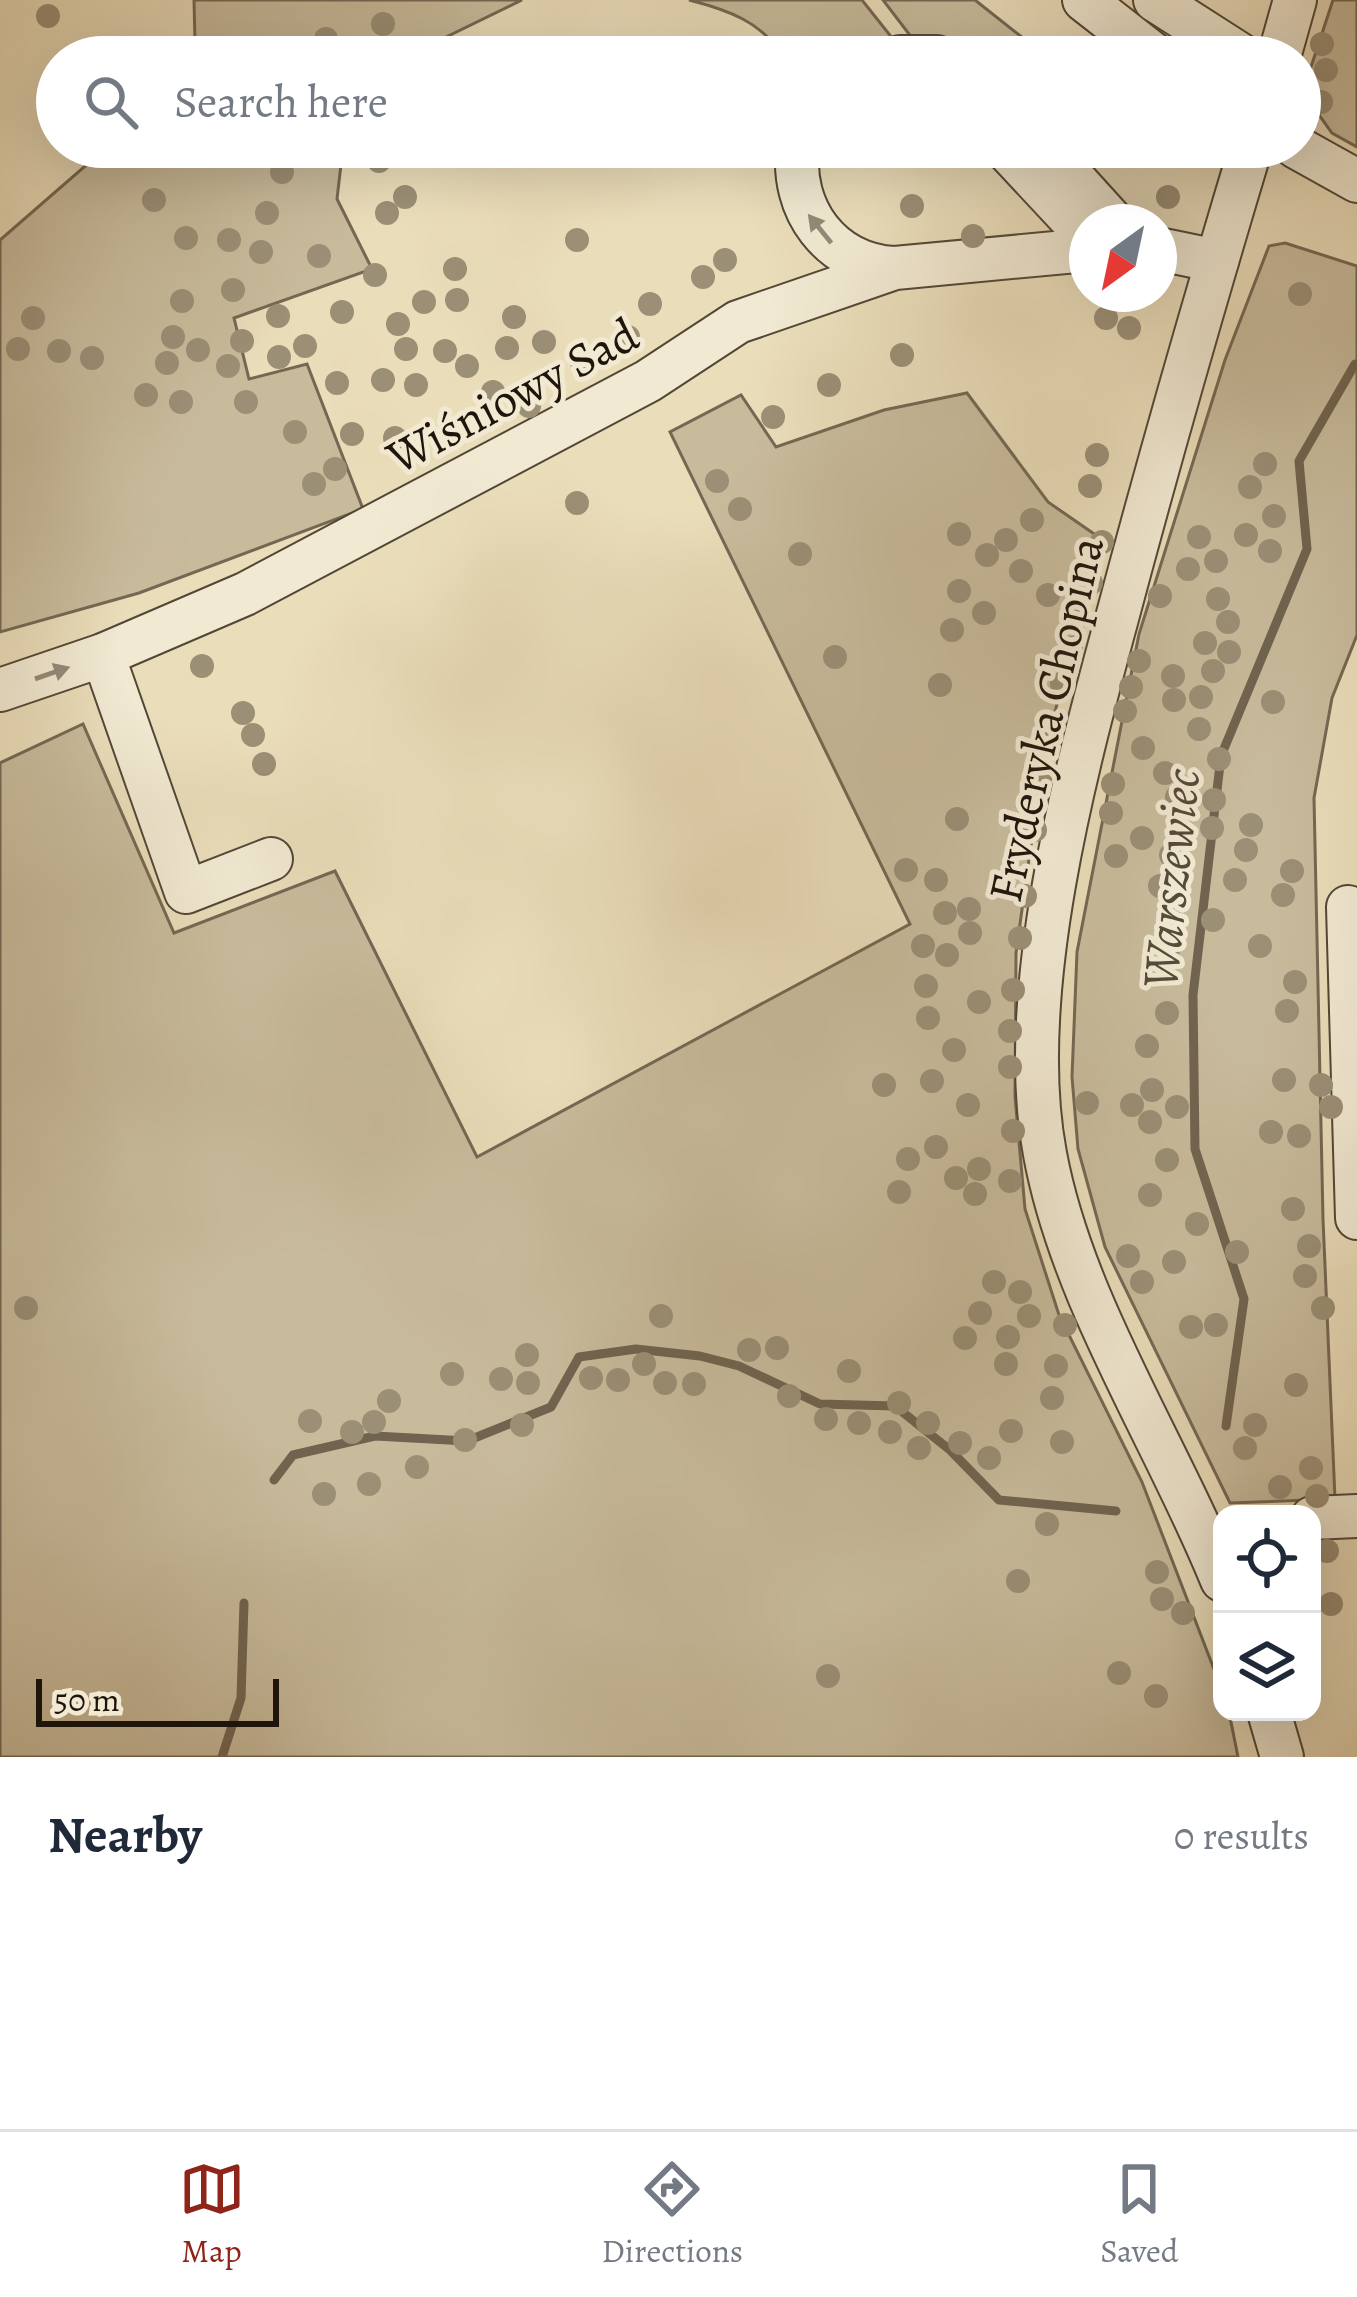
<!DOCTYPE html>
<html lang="en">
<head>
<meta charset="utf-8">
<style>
  :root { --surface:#fff; --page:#f2f2f3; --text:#1f2937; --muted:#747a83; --line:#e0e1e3; --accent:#8f2418 }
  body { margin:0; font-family:Alegreya,serif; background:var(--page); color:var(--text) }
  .controls { position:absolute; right:36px; bottom:36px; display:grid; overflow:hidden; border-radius:24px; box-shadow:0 12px 48px #0002 }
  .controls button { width:108px; height:108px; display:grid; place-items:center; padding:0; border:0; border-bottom:3px solid var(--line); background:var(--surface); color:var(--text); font:60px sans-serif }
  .compass { position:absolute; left:1069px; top:204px; width:108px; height:108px; border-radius:50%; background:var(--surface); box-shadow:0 12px 48px #0002; rotate:213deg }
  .scale { position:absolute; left:36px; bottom:30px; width:243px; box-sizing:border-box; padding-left:12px; border:6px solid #20150b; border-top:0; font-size:33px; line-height:42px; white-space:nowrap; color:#20150b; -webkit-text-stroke:9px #f1e9d2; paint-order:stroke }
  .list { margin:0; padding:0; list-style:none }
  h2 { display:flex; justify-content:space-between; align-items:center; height:156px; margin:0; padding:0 48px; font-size:51px }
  h2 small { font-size:39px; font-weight:400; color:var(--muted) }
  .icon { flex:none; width:66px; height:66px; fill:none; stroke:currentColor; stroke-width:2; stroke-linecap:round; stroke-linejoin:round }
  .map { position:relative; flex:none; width:1357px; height:1757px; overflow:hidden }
  .search { position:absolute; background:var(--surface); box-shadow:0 12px 48px #0002; left:36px; right:36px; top:36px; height:132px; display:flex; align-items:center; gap:30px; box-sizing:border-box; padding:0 42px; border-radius:66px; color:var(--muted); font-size:45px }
  .sheet { height:372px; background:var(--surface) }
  nav { display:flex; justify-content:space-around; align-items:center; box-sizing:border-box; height:168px; border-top:3px solid var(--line); background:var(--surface); font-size:33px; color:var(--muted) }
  nav a { display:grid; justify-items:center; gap:6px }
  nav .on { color:var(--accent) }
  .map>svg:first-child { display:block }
  .green { fill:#c8bb9c; stroke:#746854; stroke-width:3 }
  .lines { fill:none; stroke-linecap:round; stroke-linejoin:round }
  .stream { stroke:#706450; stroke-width:9 }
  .minor-casing { stroke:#524737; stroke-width:46 }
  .minor { stroke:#f1e9d2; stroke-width:42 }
  .tree { fill:#9b8f76 }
  .oneway { fill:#938a78 }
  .labels { text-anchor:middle; stroke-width:10; stroke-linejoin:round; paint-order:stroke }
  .street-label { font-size:48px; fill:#20150b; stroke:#f1e9d2 }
  .water-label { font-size:51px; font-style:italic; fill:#554a39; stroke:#f1e9d2 }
</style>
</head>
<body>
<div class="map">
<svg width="1357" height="1757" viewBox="0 0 1357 1757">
  <rect width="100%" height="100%" fill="#eaddba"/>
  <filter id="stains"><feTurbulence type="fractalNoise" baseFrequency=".00167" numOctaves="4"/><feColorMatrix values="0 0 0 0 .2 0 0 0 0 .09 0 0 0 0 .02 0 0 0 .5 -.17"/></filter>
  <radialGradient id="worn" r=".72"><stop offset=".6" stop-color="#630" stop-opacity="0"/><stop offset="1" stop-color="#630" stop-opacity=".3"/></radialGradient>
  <g class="green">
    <path d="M194,0H522L405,57H186L195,43Z"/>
    <path d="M689,0H862L893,39L846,57H782C764,22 725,9 689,0Z"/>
    <path d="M883,0H975L1047,57H976L912,38Z"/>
    <path d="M1333,0H1357V147L1332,133L1307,98L1310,70Z"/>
    <path d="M107,147H343L337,199L372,269L234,318L249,379L307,364L363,509L139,593L0,632V240Z"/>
    <path d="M1285,243L1357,266V635L1332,698L1314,798L1323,1219L1335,1499L1230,1503L1105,1247L1078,1149L1072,1077L1077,952L1139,634L1225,360L1269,246Z"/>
    <path d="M967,393L1048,502L1100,538L1043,758L1016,953L1015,1097L1025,1209L1059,1315L1142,1482L1222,1690V1712H1229L1238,1757H0V763L83,724L174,933L335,871L477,1157L910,924L670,432L741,395L776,447L884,410Z"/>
  </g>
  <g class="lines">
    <g class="stream">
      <path d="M1226,1426L1244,1299L1195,1149L1193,995L1221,756L1307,549L1299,461L1355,364"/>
      <path d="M274,1480L293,1455L375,1436L467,1441L551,1407L579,1357L636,1349L700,1356L739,1366L820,1404L895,1406L950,1450L999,1500L1116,1511"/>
      <path d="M222,1757L241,1698L244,1603"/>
    </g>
    <g class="minor-casing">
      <g id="minor">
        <path d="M1084,0L1157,57"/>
        <path d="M1155,0L1244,57"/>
        <path d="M900,57H937"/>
        <path d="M1279,57L1295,0"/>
        <path d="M798,147C790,209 830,264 894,268"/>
        <path d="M1004,147L1087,236"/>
        <path d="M1045,147L1113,222"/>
        <path d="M1296,147L1357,181"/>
        <path d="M1159,249L1217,261"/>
        <path d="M103,655L186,892L271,859"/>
        <path d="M0,690L103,655L245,594L648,381L738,322L895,268L1087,250"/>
        <path d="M1348,907L1357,1218"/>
        <path d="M1312,1518L1357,1516"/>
        <path d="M1222,1580C1166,1441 1072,1301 1045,1154C1015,996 1075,772 1117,618C1159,460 1204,303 1251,147"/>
        <path d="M1269,1712L1282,1757"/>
      </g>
    </g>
    <use href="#minor" class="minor"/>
  </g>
  <g class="tree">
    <circle cx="48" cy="16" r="12"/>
    <circle cx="383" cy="24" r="12"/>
    <circle cx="326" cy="39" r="12"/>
    <circle cx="1322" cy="44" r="12"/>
    <circle cx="1326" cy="70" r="12"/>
    <circle cx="1321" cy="102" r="12"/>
    <circle cx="379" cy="161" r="12"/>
    <circle cx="282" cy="172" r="12"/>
    <circle cx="405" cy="197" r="12"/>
    <circle cx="1168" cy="197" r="12"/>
    <circle cx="154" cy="200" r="12"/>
    <circle cx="912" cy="206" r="12"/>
    <circle cx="267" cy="213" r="12"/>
    <circle cx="387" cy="213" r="12"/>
    <circle cx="973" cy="236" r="12"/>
    <circle cx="186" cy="238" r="12"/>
    <circle cx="229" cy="240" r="12"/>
    <circle cx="577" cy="240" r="12"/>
    <circle cx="261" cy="252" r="12"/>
    <circle cx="319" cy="256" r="12"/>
    <circle cx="725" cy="260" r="12"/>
    <circle cx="455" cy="269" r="12"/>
    <circle cx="375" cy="275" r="12"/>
    <circle cx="703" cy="277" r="12"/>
    <circle cx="233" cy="290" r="12"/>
    <circle cx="1300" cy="294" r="12"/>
    <circle cx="457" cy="300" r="12"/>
    <circle cx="182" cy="301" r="12"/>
    <circle cx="424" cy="302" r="12"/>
    <circle cx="650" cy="304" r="12"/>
    <circle cx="342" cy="312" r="12"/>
    <circle cx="278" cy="316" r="12"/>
    <circle cx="514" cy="317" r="12"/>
    <circle cx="33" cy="318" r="12"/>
    <circle cx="1106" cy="318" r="12"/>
    <circle cx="398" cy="324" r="12"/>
    <circle cx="1129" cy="328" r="12"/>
    <circle cx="173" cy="337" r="12"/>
    <circle cx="628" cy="337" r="12"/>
    <circle cx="242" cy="341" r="12"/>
    <circle cx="544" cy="342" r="12"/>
    <circle cx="305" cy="346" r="12"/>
    <circle cx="507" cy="348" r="12"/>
    <circle cx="18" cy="349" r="12"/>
    <circle cx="406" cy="349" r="12"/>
    <circle cx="198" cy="350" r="12"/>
    <circle cx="59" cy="351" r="12"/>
    <circle cx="445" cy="351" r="12"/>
    <circle cx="902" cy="355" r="12"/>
    <circle cx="279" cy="357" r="12"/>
    <circle cx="92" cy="358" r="12"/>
    <circle cx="582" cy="362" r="12"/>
    <circle cx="167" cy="363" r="12"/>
    <circle cx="228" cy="366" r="12"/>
    <circle cx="467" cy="366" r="12"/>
    <circle cx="383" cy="380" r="12"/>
    <circle cx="337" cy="383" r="12"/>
    <circle cx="416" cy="385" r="12"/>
    <circle cx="829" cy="385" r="12"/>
    <circle cx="493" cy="392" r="12"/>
    <circle cx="146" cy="395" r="12"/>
    <circle cx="181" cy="402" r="12"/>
    <circle cx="246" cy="402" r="12"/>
    <circle cx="529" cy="406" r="12"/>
    <circle cx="773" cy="417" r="12"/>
    <circle cx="295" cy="432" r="12"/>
    <circle cx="352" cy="434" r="12"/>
    <circle cx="395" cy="438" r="12"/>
    <circle cx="1097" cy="455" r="12"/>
    <circle cx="1265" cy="464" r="12"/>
    <circle cx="335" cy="469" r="12"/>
    <circle cx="717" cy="481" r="12"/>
    <circle cx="314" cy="484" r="12"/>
    <circle cx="1090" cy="486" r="12"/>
    <circle cx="1250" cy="487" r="12"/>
    <circle cx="577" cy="503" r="12"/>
    <circle cx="740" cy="509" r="12"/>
    <circle cx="1274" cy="516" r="12"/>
    <circle cx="1032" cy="520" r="12"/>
    <circle cx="959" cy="534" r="12"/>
    <circle cx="1246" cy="535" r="12"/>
    <circle cx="1199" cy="537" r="12"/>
    <circle cx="1006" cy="540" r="12"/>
    <circle cx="1102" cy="542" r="12"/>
    <circle cx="1270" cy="551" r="12"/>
    <circle cx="800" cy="554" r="12"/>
    <circle cx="987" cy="555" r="12"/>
    <circle cx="1216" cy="561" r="12"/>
    <circle cx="1188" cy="569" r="12"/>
    <circle cx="1021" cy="571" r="12"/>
    <circle cx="1091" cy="583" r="12"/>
    <circle cx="959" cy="591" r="12"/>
    <circle cx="1048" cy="595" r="12"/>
    <circle cx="1160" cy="596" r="12"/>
    <circle cx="1218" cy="599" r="12"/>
    <circle cx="984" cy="613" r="12"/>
    <circle cx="1080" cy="616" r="12"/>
    <circle cx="1228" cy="622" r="12"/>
    <circle cx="952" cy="630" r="12"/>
    <circle cx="1205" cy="643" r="12"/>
    <circle cx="1071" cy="648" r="12"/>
    <circle cx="1229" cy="652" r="12"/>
    <circle cx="835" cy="657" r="12"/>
    <circle cx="1139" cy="661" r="12"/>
    <circle cx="202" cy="666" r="12"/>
    <circle cx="1213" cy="671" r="12"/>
    <circle cx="1173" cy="676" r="12"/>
    <circle cx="1062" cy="684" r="12"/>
    <circle cx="940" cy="685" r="12"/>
    <circle cx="1131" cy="687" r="12"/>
    <circle cx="1201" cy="697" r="12"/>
    <circle cx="1174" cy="700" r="12"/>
    <circle cx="1273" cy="702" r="12"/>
    <circle cx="1125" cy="711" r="12"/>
    <circle cx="243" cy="713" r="12"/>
    <circle cx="1199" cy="729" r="12"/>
    <circle cx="1052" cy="731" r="12"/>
    <circle cx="253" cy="735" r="12"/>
    <circle cx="1143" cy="748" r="12"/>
    <circle cx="1219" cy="759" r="12"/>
    <circle cx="264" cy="764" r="12"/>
    <circle cx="1165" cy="773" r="12"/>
    <circle cx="1044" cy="776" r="12"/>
    <circle cx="1113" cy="784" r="12"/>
    <circle cx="1177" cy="797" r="12"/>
    <circle cx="1214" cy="800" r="12"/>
    <circle cx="1111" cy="813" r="12"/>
    <circle cx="957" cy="819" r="12"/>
    <circle cx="1251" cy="825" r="12"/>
    <circle cx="1212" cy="828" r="12"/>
    <circle cx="1035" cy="830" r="12"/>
    <circle cx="1184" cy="832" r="12"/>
    <circle cx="1142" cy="838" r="12"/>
    <circle cx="1246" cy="850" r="12"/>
    <circle cx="1171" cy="855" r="12"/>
    <circle cx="1116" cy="856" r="12"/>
    <circle cx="906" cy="870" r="12"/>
    <circle cx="1292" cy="871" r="12"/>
    <circle cx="936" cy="880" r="12"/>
    <circle cx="1235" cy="880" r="12"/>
    <circle cx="1160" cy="886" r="12"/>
    <circle cx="1283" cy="895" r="12"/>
    <circle cx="1025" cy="896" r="12"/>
    <circle cx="969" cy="909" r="12"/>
    <circle cx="945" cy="913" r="12"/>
    <circle cx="1213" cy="920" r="12"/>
    <circle cx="970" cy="933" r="12"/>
    <circle cx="1020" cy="938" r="12"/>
    <circle cx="923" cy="946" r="12"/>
    <circle cx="1260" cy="946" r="12"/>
    <circle cx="1168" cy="950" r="12"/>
    <circle cx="947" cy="955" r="12"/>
    <circle cx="1295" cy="982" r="12"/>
    <circle cx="926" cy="986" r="12"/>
    <circle cx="1013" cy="990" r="12"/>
    <circle cx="979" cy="1002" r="12"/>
    <circle cx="1287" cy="1011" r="12"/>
    <circle cx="1167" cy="1013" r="12"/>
    <circle cx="928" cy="1018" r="12"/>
    <circle cx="1010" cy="1031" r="12"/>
    <circle cx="1147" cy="1046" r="12"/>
    <circle cx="954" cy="1050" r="12"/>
    <circle cx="1010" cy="1067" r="12"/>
    <circle cx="1284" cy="1080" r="12"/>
    <circle cx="932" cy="1081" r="12"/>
    <circle cx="884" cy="1085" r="12"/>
    <circle cx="1321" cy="1085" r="12"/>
    <circle cx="1152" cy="1090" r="12"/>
    <circle cx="1087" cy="1103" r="12"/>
    <circle cx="968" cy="1105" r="12"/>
    <circle cx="1132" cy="1105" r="12"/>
    <circle cx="1177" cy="1107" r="12"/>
    <circle cx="1331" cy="1107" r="12"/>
    <circle cx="1150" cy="1122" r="12"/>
    <circle cx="1013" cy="1131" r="12"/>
    <circle cx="1271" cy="1132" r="12"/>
    <circle cx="1299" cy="1136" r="12"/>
    <circle cx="936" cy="1147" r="12"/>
    <circle cx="908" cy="1159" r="12"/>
    <circle cx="1167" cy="1160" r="12"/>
    <circle cx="979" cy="1169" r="12"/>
    <circle cx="956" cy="1178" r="12"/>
    <circle cx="1010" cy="1181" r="12"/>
    <circle cx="899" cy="1192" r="12"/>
    <circle cx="975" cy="1194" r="12"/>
    <circle cx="1150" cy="1195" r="12"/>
    <circle cx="1293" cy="1209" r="12"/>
    <circle cx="1197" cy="1224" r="12"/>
    <circle cx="1309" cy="1246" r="12"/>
    <circle cx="1237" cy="1252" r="12"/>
    <circle cx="1128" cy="1256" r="12"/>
    <circle cx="1174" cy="1262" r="12"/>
    <circle cx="1305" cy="1276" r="12"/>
    <circle cx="994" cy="1282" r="12"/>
    <circle cx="1142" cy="1282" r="12"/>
    <circle cx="1020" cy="1292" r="12"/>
    <circle cx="26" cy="1308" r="12"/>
    <circle cx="1323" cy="1308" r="12"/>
    <circle cx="980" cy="1313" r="12"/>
    <circle cx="661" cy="1316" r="12"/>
    <circle cx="1029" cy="1316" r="12"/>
    <circle cx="1065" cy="1325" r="12"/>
    <circle cx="1216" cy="1325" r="12"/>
    <circle cx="1191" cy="1327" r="12"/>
    <circle cx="1008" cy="1337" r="12"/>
    <circle cx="965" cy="1338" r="12"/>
    <circle cx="777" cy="1348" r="12"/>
    <circle cx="749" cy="1350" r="12"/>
    <circle cx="527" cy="1355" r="12"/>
    <circle cx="644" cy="1364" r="12"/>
    <circle cx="1006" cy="1364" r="12"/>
    <circle cx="1056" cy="1366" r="12"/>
    <circle cx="849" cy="1371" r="12"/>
    <circle cx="452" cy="1374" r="12"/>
    <circle cx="591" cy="1378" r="12"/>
    <circle cx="501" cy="1379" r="12"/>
    <circle cx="618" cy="1380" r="12"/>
    <circle cx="528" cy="1383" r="12"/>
    <circle cx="665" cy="1383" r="12"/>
    <circle cx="694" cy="1384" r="12"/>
    <circle cx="1296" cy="1385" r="12"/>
    <circle cx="789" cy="1396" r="12"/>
    <circle cx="1052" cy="1398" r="12"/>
    <circle cx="389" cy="1401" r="12"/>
    <circle cx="899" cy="1403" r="12"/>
    <circle cx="826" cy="1419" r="12"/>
    <circle cx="310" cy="1421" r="12"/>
    <circle cx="374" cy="1422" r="12"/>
    <circle cx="859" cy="1423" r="12"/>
    <circle cx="928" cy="1423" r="12"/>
    <circle cx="522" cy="1425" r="12"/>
    <circle cx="1255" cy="1425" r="12"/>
    <circle cx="1011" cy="1431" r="12"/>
    <circle cx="352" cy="1432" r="12"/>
    <circle cx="890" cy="1432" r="12"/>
    <circle cx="465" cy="1440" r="12"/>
    <circle cx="1062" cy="1442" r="12"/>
    <circle cx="960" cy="1443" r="12"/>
    <circle cx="919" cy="1448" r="12"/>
    <circle cx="1245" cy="1448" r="12"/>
    <circle cx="989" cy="1458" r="12"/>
    <circle cx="417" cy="1467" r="12"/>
    <circle cx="1311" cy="1468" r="12"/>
    <circle cx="369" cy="1484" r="12"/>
    <circle cx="1280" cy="1487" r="12"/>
    <circle cx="324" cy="1494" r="12"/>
    <circle cx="1317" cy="1496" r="12"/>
    <circle cx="1047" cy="1524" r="12"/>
    <circle cx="1327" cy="1551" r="12"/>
    <circle cx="1157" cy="1572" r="12"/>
    <circle cx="1018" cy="1581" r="12"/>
    <circle cx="1162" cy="1599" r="12"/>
    <circle cx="1331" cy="1604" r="12"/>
    <circle cx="1183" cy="1613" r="12"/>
    <circle cx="1119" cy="1673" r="12"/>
    <circle cx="828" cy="1676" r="12"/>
    <circle cx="1156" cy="1696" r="12"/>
  </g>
  <defs><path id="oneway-solid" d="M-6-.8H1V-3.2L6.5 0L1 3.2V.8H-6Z" transform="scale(3)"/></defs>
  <g class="oneway">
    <use href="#oneway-solid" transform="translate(820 229) rotate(-129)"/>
    <use href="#oneway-solid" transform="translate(52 673) rotate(-19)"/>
  </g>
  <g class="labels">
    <g class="street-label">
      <text transform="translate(512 395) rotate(-28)" y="17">Wiśniowy Sad</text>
      <text transform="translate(1045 719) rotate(-77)" y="17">Fryderyka Chopina</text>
    </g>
    <g class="water-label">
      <text transform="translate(1170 879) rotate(-84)" y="18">Warszewiec</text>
    </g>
  </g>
  <rect width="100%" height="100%" filter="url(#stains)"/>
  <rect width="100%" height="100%" fill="url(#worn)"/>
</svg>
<div class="controls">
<button><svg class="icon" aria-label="locate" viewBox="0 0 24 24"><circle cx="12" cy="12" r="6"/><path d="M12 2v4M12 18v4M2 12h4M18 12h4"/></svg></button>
<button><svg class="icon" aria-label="layers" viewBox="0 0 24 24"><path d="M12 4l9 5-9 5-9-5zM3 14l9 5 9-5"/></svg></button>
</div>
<svg class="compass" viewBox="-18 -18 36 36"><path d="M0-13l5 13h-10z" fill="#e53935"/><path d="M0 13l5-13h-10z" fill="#747a83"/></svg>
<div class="scale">50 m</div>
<div class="search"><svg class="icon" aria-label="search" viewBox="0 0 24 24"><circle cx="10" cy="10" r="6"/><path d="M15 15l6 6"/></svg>Search here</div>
</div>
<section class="sheet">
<h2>Nearby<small>0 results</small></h2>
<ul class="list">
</ul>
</section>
<nav>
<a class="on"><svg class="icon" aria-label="map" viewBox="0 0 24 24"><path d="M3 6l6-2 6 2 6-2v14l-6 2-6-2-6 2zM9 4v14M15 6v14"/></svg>Map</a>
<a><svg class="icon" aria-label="directions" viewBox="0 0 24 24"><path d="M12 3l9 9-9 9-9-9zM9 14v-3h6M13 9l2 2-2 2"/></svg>Directions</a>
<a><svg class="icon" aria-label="saved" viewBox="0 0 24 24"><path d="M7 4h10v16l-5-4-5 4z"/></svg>Saved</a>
</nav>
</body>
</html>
